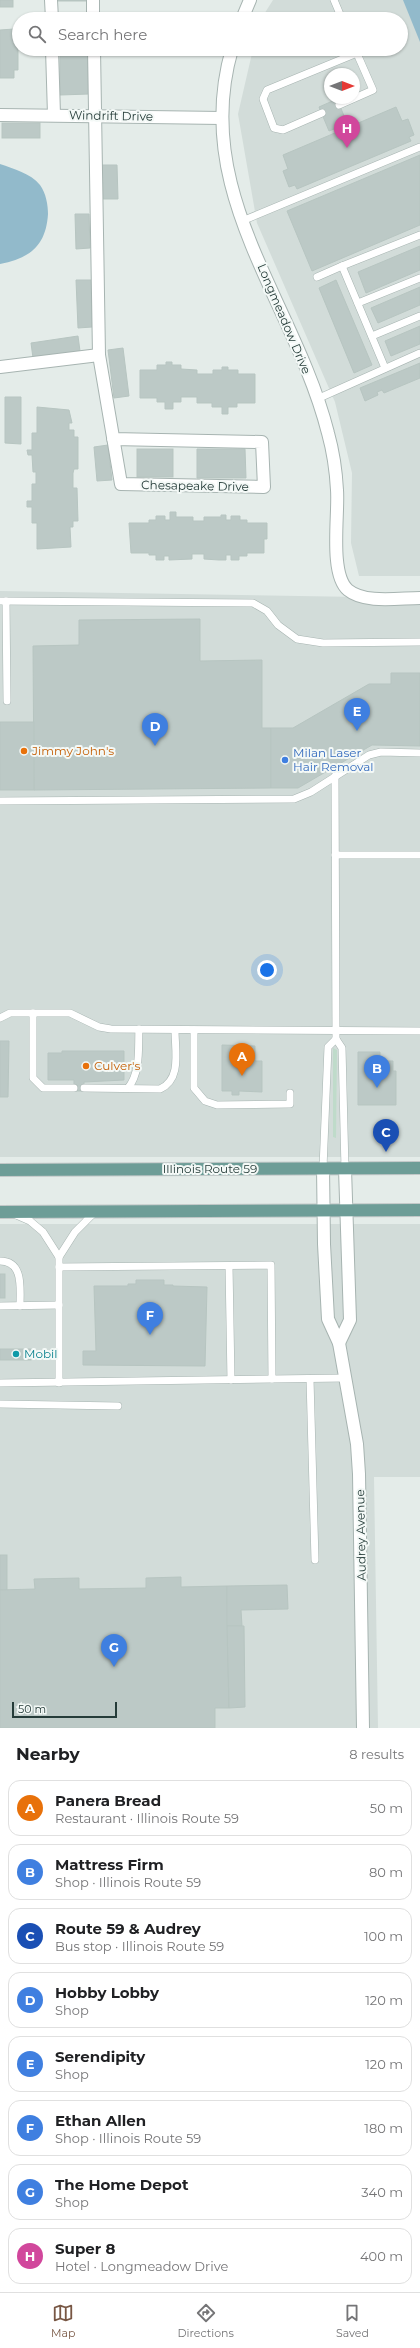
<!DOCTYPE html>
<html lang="en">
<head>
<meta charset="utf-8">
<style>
  :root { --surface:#fff; --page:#f2f2f2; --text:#202124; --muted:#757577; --line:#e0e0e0; --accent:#785744 }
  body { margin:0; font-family:Montserrat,sans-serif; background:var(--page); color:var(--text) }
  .compass { position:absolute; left:324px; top:68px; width:36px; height:36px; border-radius:50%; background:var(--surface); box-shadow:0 1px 3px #0004; rotate:90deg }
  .scale { position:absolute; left:12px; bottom:10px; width:105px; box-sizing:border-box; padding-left:4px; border:2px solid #253c39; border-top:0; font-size:11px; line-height:14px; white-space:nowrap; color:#253c39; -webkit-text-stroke:3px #f4f9f7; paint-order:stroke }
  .you { position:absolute; left:267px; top:970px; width:14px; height:14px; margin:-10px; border:3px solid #fff; border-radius:50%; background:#1a73e8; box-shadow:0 0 0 6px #1a73e833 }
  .badge { display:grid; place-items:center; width:26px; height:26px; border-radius:50%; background:var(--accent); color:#fff; font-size:13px; font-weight:700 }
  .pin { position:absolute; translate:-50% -33px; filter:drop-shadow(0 1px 2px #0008) }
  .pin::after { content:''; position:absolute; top:21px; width:14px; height:12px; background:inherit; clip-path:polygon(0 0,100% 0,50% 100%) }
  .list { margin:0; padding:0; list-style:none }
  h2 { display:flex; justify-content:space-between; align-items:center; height:52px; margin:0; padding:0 16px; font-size:17px }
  h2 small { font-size:13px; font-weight:400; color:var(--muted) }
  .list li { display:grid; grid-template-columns:26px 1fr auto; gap:12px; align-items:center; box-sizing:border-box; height:56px; margin:0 8px 8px; padding:0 8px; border:1px solid var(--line); border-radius:12px }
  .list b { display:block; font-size:15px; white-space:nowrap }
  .list p { margin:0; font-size:13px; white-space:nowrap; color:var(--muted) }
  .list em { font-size:13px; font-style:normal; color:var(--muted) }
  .icon { flex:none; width:22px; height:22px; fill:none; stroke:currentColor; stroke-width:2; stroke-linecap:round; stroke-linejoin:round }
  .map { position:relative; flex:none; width:420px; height:1728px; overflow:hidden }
  .search { position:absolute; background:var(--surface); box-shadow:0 1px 3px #0004; left:12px; right:12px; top:12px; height:44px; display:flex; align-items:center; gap:10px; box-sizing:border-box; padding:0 14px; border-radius:22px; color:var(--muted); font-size:15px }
  .sheet { height:564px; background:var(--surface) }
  nav { display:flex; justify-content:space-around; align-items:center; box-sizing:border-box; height:56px; border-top:1px solid var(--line); background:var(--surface); font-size:11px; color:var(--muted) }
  nav a { display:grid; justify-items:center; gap:2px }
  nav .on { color:var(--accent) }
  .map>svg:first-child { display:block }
  .built { fill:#d2dcd9; fill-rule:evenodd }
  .green { fill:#bfdbca }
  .water { fill:#92bacb }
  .building { fill:#bcc9c6; stroke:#b7c5c1 }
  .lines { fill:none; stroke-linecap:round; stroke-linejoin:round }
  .service-casing { stroke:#a7b4b1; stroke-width:8 }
  .minor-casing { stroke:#a7b4b1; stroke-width:14 }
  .primary-casing { stroke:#c2c8c8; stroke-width:14 }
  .service { stroke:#fff; stroke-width:7 }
  .minor { stroke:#fff; stroke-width:12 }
  .primary { stroke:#6d9d97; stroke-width:12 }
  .food-dot { fill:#e8710a; stroke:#f4f9f7; stroke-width:1.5 }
  .shop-dot { fill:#3f7fe0; stroke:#f4f9f7; stroke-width:1.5 }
  .culture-dot { fill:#0f9aa8; stroke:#f4f9f7; stroke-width:1.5 }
  .labels { text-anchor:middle; stroke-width:4; stroke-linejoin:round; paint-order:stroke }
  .street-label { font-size:12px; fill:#253c39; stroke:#f4f9f7 }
  .food-label { font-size:12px; fill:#c56008; stroke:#f4f9f7; text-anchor:start }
  .shop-label { font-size:12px; fill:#366cbe; stroke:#f4f9f7; text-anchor:start }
  .culture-label { font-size:12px; fill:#0d838f; stroke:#f4f9f7; text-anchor:start }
</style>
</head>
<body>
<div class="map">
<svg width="420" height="1728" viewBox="0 0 420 1728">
  <rect width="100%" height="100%" fill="#e4ece9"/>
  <g class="built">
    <path d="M273,0H420V576H359L351,543L352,473L335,402L257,223L238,114L253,49H401V19H261ZM330,74H354V98H330Z"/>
    <path d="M0,591L420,598V1157H0Z"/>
    <path d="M0,1224H420V1477H374L378,1728H0Z"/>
  </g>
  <path class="green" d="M333,1048L337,1050L336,1138L333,1137Z"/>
  <g class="water">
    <path d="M403,0H420V42Z"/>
    <path d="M0,164C14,169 30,173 40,185C46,193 48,205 48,214C46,246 30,258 0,264Z"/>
  </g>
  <g class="building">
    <rect x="0" y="0" width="13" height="7"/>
    <rect x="58" y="0" width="29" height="1"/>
    <path d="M14,29V35H18V70H14V78H0V30Z"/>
    <path d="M60,49H88L89,94L60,95Z"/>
    <path d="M337,99L347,123L342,126L343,130L336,133L334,129L329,131L319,107Z"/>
    <path d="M396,107L402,121L408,119L414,135L409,137L411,141L297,189L295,185L289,187L283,171L288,169L283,155Z"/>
    <rect x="2" y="123" width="38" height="15"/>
    <path d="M420,155V225L312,271L287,211Z"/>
    <path d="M102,165H117L118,199H103Z"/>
    <path d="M75,214H89L90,248L76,249Z"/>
    <path d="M420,246V270L366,293L358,272Z"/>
    <path d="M76,280H91L92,327L78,328Z"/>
    <path d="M336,280L372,365L354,373L319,288Z"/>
    <path d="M420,287V305L378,323L371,308Z"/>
    <path d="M420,326V344L391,356L385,341Z"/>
    <path d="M78,336L80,351L33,358L31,343Z"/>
    <path d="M123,348L129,396L114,398L108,350Z"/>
    <path d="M166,362H172V365H181V369L197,370V374H213V370H222V367H228V370H238V374H255V403H237V407H228V414H222V407H212V403H197V397H181V402H173V409H165V402H157V398H140V370H157V365H166Z"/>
    <path d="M420,363V378L384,393L382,390L377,392L378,395L365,401L360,388Z"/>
    <path d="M5,397H21V444L5,443Z"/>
    <path d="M37,407L69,410L72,423H69V430H74V437H78V469H74L73,473V488H77L78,521H73V527H70L71,547L37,549V523H32V507H27V501H32V484H36V472H33L32,455H28L27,450H32V433H37Z"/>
    <path d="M108,445L112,480L97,481L94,447Z"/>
    <rect x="137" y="449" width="36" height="28"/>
    <path d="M197,449H245L246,478H197Z"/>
    <path d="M170,512H176V517H193V521H204V517H221V515H226V520H231V516H240V520H247V523H267V539H264V553H247V556H239V560H231V555H226V560H219L204,559V554H192V559L169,560V556H164V560H156V555H149V553H131L129,523H149V520H156V516H165V520H170Z"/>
    <path d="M200,619V661L262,660V728H271V788L34,790L33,646L79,645V620Z"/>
    <path d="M391,673H420V746L372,745L298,788H271V728H293L369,684H391Z"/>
    <rect x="0" y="722" width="34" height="68"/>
    <path d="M0,1041H9L8,1097H0Z"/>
    <path d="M222,1045L255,1046V1061H262V1092L239,1091V1095H232V1091H222Z"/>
    <path d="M62,1051H124V1080L84,1082V1091H74V1080H48V1053H62Z"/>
    <path d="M358,1052H380V1061H393V1071H396V1105H358Z"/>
    <rect x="0" y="1274" width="5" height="24"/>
    <path d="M136,1280H164V1285H173V1286L207,1287L205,1366L83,1365V1351H96L94,1286H128V1284H136Z"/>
    <rect x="0" y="1349" width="31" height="11"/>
    <rect x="0" y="1555" width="7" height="35"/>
    <path d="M181,1577V1587L227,1586L229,1708H215V1728H0V1590L35,1589L34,1579L79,1578V1589L146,1588V1578Z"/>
    <path d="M287,1585L288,1609L241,1610L242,1626H227V1586Z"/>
    <path d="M227,1626H244L245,1707L229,1708Z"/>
  </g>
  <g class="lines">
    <g class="service-casing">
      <g id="service">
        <path d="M334,0L342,19"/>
        <path d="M333,19L341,16"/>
        <path d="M339,105L373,90L355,49"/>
        <path d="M322,113L283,130L274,128L263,99L267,90L357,53"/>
        <path d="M242,221L420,147"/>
        <path d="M317,277L342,266"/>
        <path d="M358,303L420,278"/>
        <path d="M372,336L420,316"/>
        <path d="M385,368L342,266L420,235"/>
        <path d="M317,399L420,353"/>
        <path d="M0,601L253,603L267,611L278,625L297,639L323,643L420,642"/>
        <path d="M6,601L7,701"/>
        <path d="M335,776L336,1039L342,1048L345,1169"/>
        <path d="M0,801L294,799L311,792L369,755L381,752L420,753"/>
        <path d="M335,855H420"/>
        <path d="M33,1013V1078L43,1088H74"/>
        <path d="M0,1018L10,1013H70L99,1027L111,1029L420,1031"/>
        <path d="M194,1030V1088L205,1101L217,1105L290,1104V1093"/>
        <path d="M84,1088L160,1089C182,1079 175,1051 175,1030"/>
        <path d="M128,1088C141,1072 138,1048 139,1029"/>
        <path d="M323,1168L328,1047L336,1039"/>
        <path d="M14,1214L30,1221L43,1232L59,1257V1383"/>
        <path d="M59,1257L75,1232L95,1212"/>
        <path d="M0,1261C24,1261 20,1289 20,1306"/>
        <path d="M229,1266L231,1380"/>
        <path d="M59,1267L271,1265L272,1379"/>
        <path d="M0,1306L59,1305"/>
        <path d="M310,1379L315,1560"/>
        <path d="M0,1383L345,1378"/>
        <path d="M0,1404L118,1406"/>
      </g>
    </g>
    <g class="minor-casing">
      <g id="minor">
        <path d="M51,0L52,19"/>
        <path d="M93,0V19"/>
        <path d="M242,19L250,0"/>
        <path d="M52,49L54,115"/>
        <path d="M94,49L99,355L121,484L264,487L262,442L113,439"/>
        <path d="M232,49C190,193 295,302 328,433C333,451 336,471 337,490C339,513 329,574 348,590C365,604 399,598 420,598"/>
        <path d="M0,115L222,118"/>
        <path d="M0,367L99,355"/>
        <path d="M323,1168L324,1244L328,1319L339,1343L357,1444L359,1474L363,1728"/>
        <path d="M339,1343L350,1320L345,1169"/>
      </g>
    </g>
    <g class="primary-casing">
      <g id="primary">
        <path d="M0,1170L420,1168"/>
        <path d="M0,1212L420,1210"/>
      </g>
    </g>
    <use href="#service" class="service"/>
    <use href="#minor" class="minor"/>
    <use href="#primary" class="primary"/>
  </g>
  <g class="food-dot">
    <circle cx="24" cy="751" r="4"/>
    <circle cx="86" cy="1066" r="4"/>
  </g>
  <circle class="shop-dot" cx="285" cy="760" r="4"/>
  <circle class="culture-dot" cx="16" cy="1354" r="4"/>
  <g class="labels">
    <g class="street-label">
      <text transform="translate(111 116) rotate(1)" y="4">Windrift Drive</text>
      <text transform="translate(284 319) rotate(67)" y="4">Longmeadow Drive</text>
      <text transform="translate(195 486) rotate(1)" y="4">Chesapeake Drive</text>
      <text x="210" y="1173">Illinois Route 59</text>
      <text transform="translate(361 1535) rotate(-91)" y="4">Audrey Avenue</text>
    </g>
    <g class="food-label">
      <text x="32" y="755">Jimmy John's</text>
      <text x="94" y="1070">Culver's</text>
    </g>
    <g class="shop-label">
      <text x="293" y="757">Milan Laser<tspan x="293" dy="14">Hair Removal</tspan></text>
    </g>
    <g class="culture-label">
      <text x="24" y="1358">Mobil</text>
    </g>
  </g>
</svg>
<svg class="compass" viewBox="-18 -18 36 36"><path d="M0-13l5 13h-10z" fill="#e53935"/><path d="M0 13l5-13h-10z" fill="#757577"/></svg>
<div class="scale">50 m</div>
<div class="you"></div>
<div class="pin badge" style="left:242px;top:1076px;background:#e8710a">A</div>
<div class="pin badge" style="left:377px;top:1088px;background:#3f7fe0">B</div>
<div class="pin badge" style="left:386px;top:1152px;background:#1a4fb4">C</div>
<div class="pin badge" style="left:155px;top:746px;background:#3f7fe0">D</div>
<div class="pin badge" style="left:357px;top:731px;background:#3f7fe0">E</div>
<div class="pin badge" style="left:150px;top:1335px;background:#3f7fe0">F</div>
<div class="pin badge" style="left:114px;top:1667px;background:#3f7fe0">G</div>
<div class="pin badge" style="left:347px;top:148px;background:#d1479c">H</div>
<div class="search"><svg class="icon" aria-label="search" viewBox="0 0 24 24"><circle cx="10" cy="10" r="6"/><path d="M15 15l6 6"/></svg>Search here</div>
</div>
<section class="sheet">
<h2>Nearby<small>8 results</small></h2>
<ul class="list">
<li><span class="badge" style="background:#e8710a">A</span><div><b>Panera Bread</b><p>Restaurant · Illinois Route 59</p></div><em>50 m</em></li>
<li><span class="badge" style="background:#3f7fe0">B</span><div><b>Mattress Firm</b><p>Shop · Illinois Route 59</p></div><em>80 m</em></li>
<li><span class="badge" style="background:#1a4fb4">C</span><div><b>Route 59 &amp; Audrey</b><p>Bus stop · Illinois Route 59</p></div><em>100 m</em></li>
<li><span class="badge" style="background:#3f7fe0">D</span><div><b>Hobby Lobby</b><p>Shop</p></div><em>120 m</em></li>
<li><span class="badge" style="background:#3f7fe0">E</span><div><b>Serendipity</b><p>Shop</p></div><em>120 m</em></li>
<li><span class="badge" style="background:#3f7fe0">F</span><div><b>Ethan Allen</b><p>Shop · Illinois Route 59</p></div><em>180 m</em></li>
<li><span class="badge" style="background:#3f7fe0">G</span><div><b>The Home Depot</b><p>Shop</p></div><em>340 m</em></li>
<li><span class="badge" style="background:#d1479c">H</span><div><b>Super 8</b><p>Hotel · Longmeadow Drive</p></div><em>400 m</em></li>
</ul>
</section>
<nav>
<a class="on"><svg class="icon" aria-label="map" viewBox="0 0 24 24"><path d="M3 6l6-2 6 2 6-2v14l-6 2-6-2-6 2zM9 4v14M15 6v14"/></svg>Map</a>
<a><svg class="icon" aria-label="directions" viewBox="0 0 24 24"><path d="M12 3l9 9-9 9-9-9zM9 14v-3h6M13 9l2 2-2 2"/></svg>Directions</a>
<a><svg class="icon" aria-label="saved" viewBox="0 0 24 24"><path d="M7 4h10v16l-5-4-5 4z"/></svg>Saved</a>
</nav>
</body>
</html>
